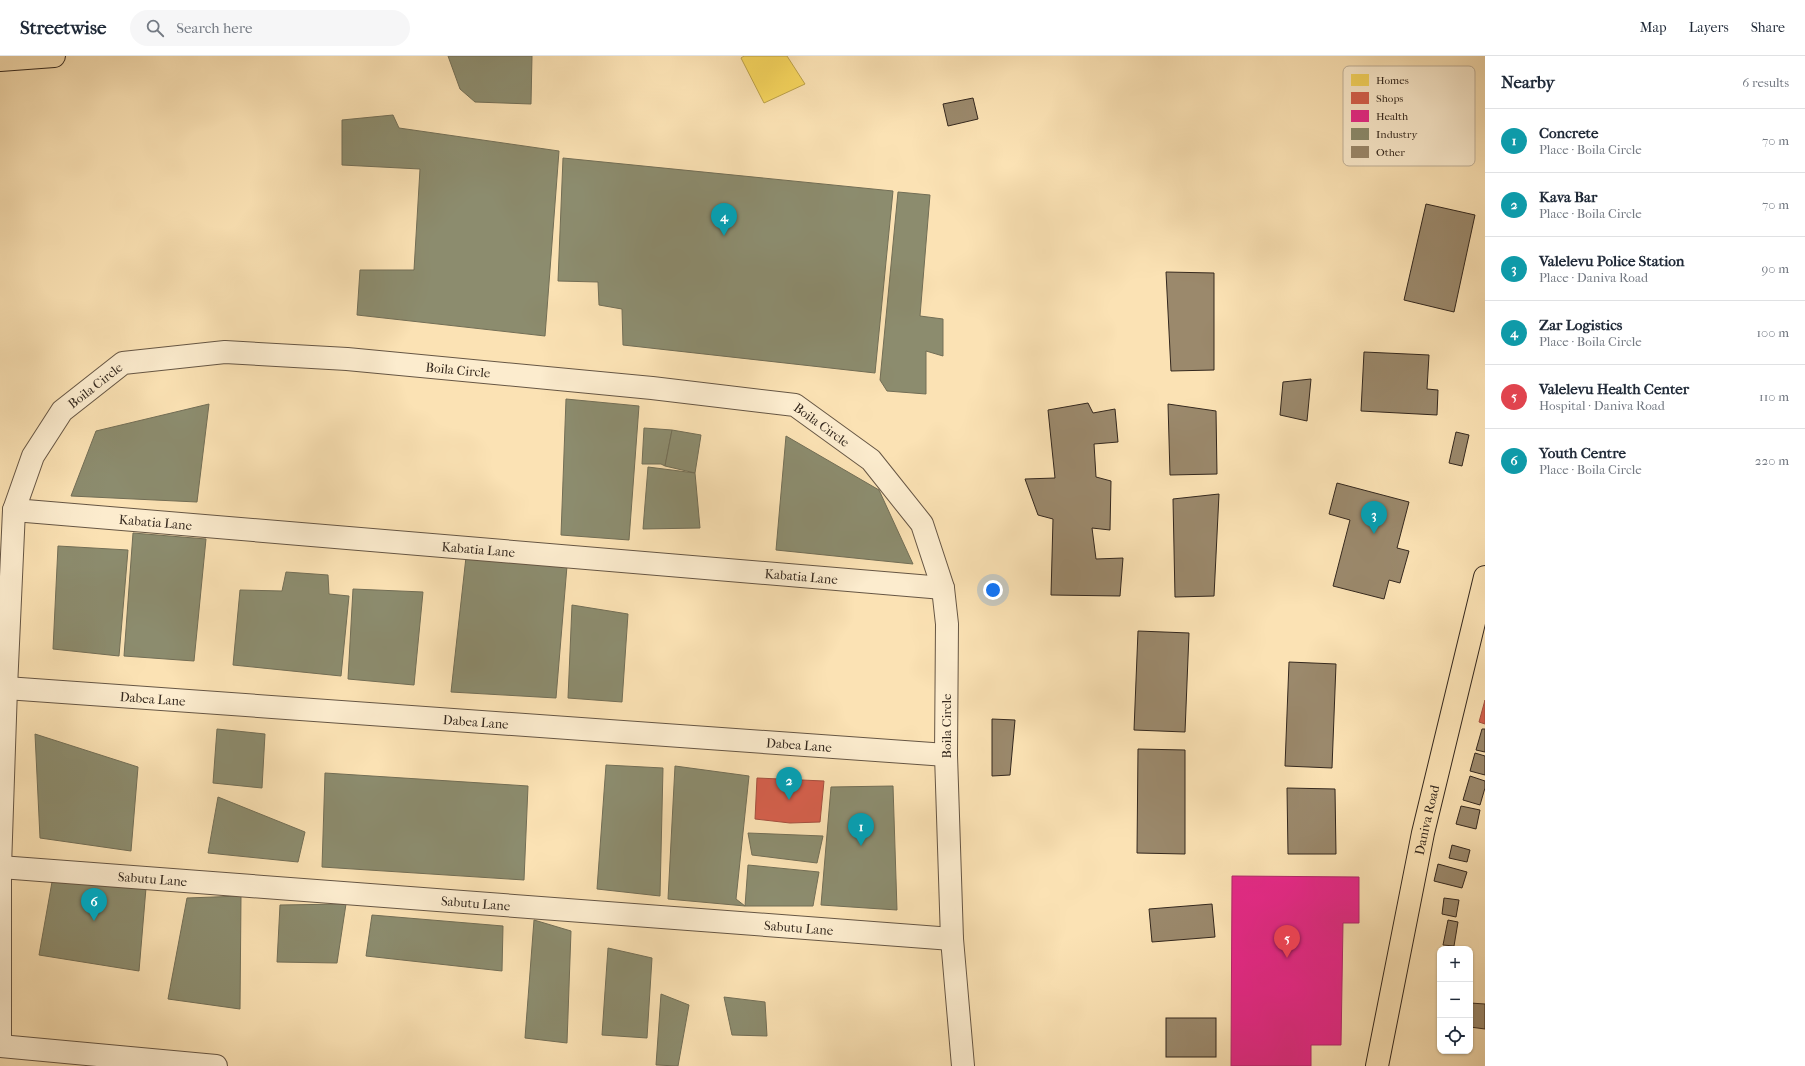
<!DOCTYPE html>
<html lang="en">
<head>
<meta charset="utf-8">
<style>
  :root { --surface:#fff; --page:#f6f6f7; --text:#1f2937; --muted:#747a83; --line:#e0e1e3; --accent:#d93025 }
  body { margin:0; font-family:"IM FELL French Canon",serif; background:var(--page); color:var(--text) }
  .controls { position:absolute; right:12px; bottom:12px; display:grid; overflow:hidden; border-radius:8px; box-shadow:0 1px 3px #0004 }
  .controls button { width:36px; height:36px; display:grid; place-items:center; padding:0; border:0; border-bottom:1px solid var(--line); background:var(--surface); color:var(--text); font:20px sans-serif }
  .you { position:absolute; left:993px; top:534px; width:14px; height:14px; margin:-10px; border:3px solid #fff; border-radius:50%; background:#1a73e8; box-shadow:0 0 0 6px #1a73e833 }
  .badge { display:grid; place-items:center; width:26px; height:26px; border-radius:50%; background:var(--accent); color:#fff; font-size:13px; font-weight:700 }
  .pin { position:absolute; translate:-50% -33px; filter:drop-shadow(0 1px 2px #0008) }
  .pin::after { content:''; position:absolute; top:21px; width:14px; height:12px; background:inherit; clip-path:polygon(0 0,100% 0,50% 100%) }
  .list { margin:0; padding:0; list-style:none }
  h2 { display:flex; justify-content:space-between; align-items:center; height:52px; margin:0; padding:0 16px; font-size:17px }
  h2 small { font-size:13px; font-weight:400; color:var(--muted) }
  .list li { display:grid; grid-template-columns:26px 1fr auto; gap:12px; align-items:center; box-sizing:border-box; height:64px; padding:0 16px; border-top:1px solid var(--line) }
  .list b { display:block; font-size:15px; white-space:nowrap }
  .list p { margin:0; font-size:13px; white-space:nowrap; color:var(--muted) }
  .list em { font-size:13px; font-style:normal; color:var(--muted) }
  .icon { flex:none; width:22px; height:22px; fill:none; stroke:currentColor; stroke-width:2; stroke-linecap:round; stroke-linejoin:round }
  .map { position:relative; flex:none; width:1485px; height:1010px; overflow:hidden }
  header { display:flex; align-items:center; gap:24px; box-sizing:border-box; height:56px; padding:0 20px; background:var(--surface); border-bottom:1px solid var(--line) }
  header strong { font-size:19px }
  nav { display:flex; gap:22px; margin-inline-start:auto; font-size:14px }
  .search { width:280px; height:36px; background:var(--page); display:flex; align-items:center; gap:10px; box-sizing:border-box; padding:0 14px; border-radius:22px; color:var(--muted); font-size:15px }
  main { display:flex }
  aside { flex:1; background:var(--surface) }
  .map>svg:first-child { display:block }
  .homes { fill:#f6d55c; stroke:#bca149 }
  .shops { fill:#d6604d; stroke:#a54f3f }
  .health { fill:#e7298a; stroke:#b1296a }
  .industry { fill:#8c8c6e; stroke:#726e56 }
  .building { fill:#9b896c; stroke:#34281e }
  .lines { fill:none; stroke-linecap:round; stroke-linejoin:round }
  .minor-casing { stroke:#665644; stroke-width:24 }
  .major-casing { stroke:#34281e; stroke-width:24 }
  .highway-casing { stroke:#34281e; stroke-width:24 }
  .minor { stroke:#fcecce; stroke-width:22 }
  .major { stroke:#fbe2b4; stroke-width:22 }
  .highway { stroke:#fbe2b4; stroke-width:22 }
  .labels { text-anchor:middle; stroke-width:4; stroke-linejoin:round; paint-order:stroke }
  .street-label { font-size:13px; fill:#34281e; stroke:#fcecce }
  .key { fill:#fcecce; stroke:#c0b199; stroke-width:1 }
  .key-label { font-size:11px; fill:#34281e }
</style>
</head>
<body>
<header>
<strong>Streetwise</strong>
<div class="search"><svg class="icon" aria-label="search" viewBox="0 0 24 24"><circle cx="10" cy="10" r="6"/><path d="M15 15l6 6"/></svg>Search here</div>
<nav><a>Map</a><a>Layers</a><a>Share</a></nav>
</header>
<main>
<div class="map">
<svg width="1485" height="1010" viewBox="0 0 1485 1010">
  <rect width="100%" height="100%" fill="#fbe2b4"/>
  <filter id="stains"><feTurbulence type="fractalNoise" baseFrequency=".005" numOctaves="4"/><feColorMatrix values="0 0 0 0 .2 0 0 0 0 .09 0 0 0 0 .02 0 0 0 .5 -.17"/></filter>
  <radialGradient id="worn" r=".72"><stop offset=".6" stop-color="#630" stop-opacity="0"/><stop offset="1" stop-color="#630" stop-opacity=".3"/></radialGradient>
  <path class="homes" d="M744,0H787L805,28L764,47L741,2Z"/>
  <g class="shops">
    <path d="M1485,644V668L1479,666Z"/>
    <path d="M757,722L824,725L820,766L790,767L755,763Z"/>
  </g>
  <path class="health" d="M1232,820L1359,821V867H1343L1341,989H1311V1010H1231Z"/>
  <g class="industry">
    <path d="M448,0H532L531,48L475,46L460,33Z"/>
    <path d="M393,59L399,72L559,95L545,280L357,259L360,214H414L420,113L342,109V64Z"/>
    <path d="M563,102L893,135L875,317L623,289L622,253L599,249L598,226L558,225Z"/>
    <path d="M898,136L930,139L920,260L943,263V300L926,295V338L887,335L880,324Z"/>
    <path d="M566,343L639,350L629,484L561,479Z"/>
    <path d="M209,348L197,446L71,440L96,375Z"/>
    <path d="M644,372L672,374L665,410L661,408H642Z"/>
    <path d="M672,374L701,379L695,417L665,410Z"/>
    <path d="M786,380L879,434L913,508L776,494Z"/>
    <path d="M648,411L695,417L700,472L643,473Z"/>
    <path d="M133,477L206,483L194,605L124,600Z"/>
    <path d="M58,490L128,494L119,600L53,593Z"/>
    <path d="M466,501L567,510L556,642L451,636Z"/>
    <path d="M286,516L328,519L329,538L349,540L341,620L233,609L240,534L282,535Z"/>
    <path d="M353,533L423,536L414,629L348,623Z"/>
    <path d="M572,549L628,558L622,646L568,642Z"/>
    <path d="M217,673L265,678L262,732L213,727Z"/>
    <path d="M35,678L138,711L131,795L40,782Z"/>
    <path d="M606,709L663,712L660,840L597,833Z"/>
    <path d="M675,710L749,720L736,843L745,850L668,843Z"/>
    <path d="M325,717L528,730L524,824L322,811Z"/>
    <path d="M893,730L897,854L821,849L831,731Z"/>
    <path d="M218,741L305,776L298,806L208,797Z"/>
    <path d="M748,777L823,780L817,807L752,799Z"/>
    <path d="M748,809L819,816L813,850H745Z"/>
    <path d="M52,826L146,832L139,915L39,899Z"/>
    <path d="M241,840L240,953L168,943L187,842Z"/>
    <path d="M346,848L337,907L277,906L280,849Z"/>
    <path d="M372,859L503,870L502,915L366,900Z"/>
    <path d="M534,864L571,875L567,987L525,982Z"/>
    <path d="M608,892L652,902L647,982L602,979Z"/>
    <path d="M661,938L689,949L678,1010L656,1009Z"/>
    <path d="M724,941L765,946L767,980L732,979Z"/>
  </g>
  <g class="building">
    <path d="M973,42L978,63L948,70L943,48Z"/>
    <path d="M1426,148L1475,159L1454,256L1404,244Z"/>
    <path d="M1166,216L1214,217V314L1171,315Z"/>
    <path d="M1364,296L1429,299L1427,333L1438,334L1437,359L1361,355Z"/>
    <path d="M1311,323L1307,365L1280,359L1283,326Z"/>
    <path d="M1088,347L1093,357L1115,353L1118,386L1094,388L1096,421L1111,425L1110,474L1092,472L1096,503L1123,502L1120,540L1051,539L1053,463L1038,459L1025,423L1055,422L1048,354Z"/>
    <path d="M1168,348L1216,355L1217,418L1170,419Z"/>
    <path d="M1456,376L1469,379L1462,410L1449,407Z"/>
    <path d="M1337,427L1409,446L1397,492L1409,495L1400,527L1389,524L1384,543L1333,530L1350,464L1329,458Z"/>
    <path d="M1219,438L1214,540L1175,541L1173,443Z"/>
    <path d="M1138,575L1189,577L1185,676L1134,674Z"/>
    <path d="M1289,606L1336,608L1332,712L1285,710Z"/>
    <path d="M992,663L1015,664L1010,719L992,720Z"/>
    <path d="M1482,673H1485V696L1476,694Z"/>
    <path d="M1138,693L1185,694V798L1137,797Z"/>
    <path d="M1475,697L1485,700V719L1470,715Z"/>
    <path d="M1470,720L1485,725V732L1480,749L1463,744Z"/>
    <path d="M1287,732L1335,733L1336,798H1288Z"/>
    <path d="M1461,750L1480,754L1476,773L1456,768Z"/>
    <path d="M1452,789L1470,794L1467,806L1449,802Z"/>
    <path d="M1438,808L1467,816L1462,832L1434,825Z"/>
    <path d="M1444,842L1459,844L1456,861L1442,858Z"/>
    <path d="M1212,848L1215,881L1152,886L1149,853Z"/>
    <path d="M1448,864L1458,866L1454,890L1443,889Z"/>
    <path d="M1470,947L1485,948V973L1470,971Z"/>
    <rect x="1166" y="962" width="50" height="39"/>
  </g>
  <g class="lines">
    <g class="minor-casing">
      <g id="minor">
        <path id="s1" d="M14,454L943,532"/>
        <path id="s2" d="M6,632L946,699"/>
        <path id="s3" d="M0,811L952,883"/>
        <path id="s4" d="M0,990V811L6,632L14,454L33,400L62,355L123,307L225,296L347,303L652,332L795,349L871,404L922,468L943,532L947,568L946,699L952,883L963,1010"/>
        <path d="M0,990L216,1010"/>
      </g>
    </g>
    <g class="major-casing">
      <g id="major">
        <path id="s5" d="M1377,1010L1423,777L1485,521"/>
      </g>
    </g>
    <g class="highway-casing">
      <path id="highway" d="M0,4L54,0"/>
    </g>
    <use href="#minor" class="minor"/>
    <use href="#major" class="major"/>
    <use href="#highway" class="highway"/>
  </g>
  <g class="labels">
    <g class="street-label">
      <text dy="5" stroke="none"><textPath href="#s4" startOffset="1061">Boila Circle</textPath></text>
      <text dy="5" stroke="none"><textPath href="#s4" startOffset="689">Boila Circle</textPath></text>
      <text dy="5" stroke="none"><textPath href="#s4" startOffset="1433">Boila Circle</textPath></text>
      <text dy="5" stroke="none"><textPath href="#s1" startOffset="142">Kabatia Lane</textPath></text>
      <text dy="5" stroke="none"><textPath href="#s1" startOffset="466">Kabatia Lane</textPath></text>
      <text dy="5" stroke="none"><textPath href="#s1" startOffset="790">Kabatia Lane</textPath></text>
      <text dy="5" stroke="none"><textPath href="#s2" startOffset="147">Dabea Lane</textPath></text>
      <text dy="5" stroke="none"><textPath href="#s2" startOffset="471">Dabea Lane</textPath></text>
      <text transform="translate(946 670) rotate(-90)" y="5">Boila Circle</text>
      <text dy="5" stroke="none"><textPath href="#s2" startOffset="795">Dabea Lane</textPath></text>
      <text dy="5" stroke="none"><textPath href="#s5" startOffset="251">Daniva Road</textPath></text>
      <text dy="5" stroke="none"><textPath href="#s3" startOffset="153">Sabutu Lane</textPath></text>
      <text dy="5" stroke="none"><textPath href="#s3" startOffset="477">Sabutu Lane</textPath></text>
      <text dy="5" stroke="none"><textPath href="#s3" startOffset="801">Sabutu Lane</textPath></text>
    </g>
  </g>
  <rect x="1343" y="10" width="132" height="100" rx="6" class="key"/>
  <rect x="1351" y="18" width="18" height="12" fill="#f6d55c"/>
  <rect x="1351" y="36" width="18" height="12" fill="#d6604d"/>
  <rect x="1351" y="54" width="18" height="12" fill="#e7298a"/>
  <rect x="1351" y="72" width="18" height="12" fill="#8c8c6e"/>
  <rect x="1351" y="90" width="18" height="12" fill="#9b896c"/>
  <g class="key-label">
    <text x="1376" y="28">Homes</text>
    <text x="1376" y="46">Shops</text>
    <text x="1376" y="64">Health</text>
    <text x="1376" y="82">Industry</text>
    <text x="1376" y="100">Other</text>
  </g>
  <rect width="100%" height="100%" filter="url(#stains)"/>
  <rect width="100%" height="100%" fill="url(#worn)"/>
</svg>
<div class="controls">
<button>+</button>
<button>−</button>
<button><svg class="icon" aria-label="locate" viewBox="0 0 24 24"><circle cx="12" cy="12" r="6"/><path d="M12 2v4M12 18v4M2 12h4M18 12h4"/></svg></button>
</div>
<div class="you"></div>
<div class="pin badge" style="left:861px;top:790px;background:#0f9aa8">1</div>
<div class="pin badge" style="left:789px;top:744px;background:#0f9aa8">2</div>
<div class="pin badge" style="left:1374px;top:478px;background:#0f9aa8">3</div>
<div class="pin badge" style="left:724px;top:180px;background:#0f9aa8">4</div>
<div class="pin badge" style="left:1287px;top:902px;background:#e0444e">5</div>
<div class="pin badge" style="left:94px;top:865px;background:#0f9aa8">6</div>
</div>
<aside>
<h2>Nearby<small>6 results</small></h2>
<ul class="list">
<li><span class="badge" style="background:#0f9aa8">1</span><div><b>Concrete</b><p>Place · Boila Circle</p></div><em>70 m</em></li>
<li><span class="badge" style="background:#0f9aa8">2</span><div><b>Kava Bar</b><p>Place · Boila Circle</p></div><em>70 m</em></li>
<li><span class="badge" style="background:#0f9aa8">3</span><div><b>Valelevu Police Station</b><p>Place · Daniva Road</p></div><em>90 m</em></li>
<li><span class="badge" style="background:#0f9aa8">4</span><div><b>Zar Logistics</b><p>Place · Boila Circle</p></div><em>100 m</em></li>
<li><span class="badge" style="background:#e0444e">5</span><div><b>Valelevu Health Center</b><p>Hospital · Daniva Road</p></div><em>110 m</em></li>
<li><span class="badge" style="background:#0f9aa8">6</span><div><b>Youth Centre</b><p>Place · Boila Circle</p></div><em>220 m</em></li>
</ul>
</aside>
</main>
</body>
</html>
